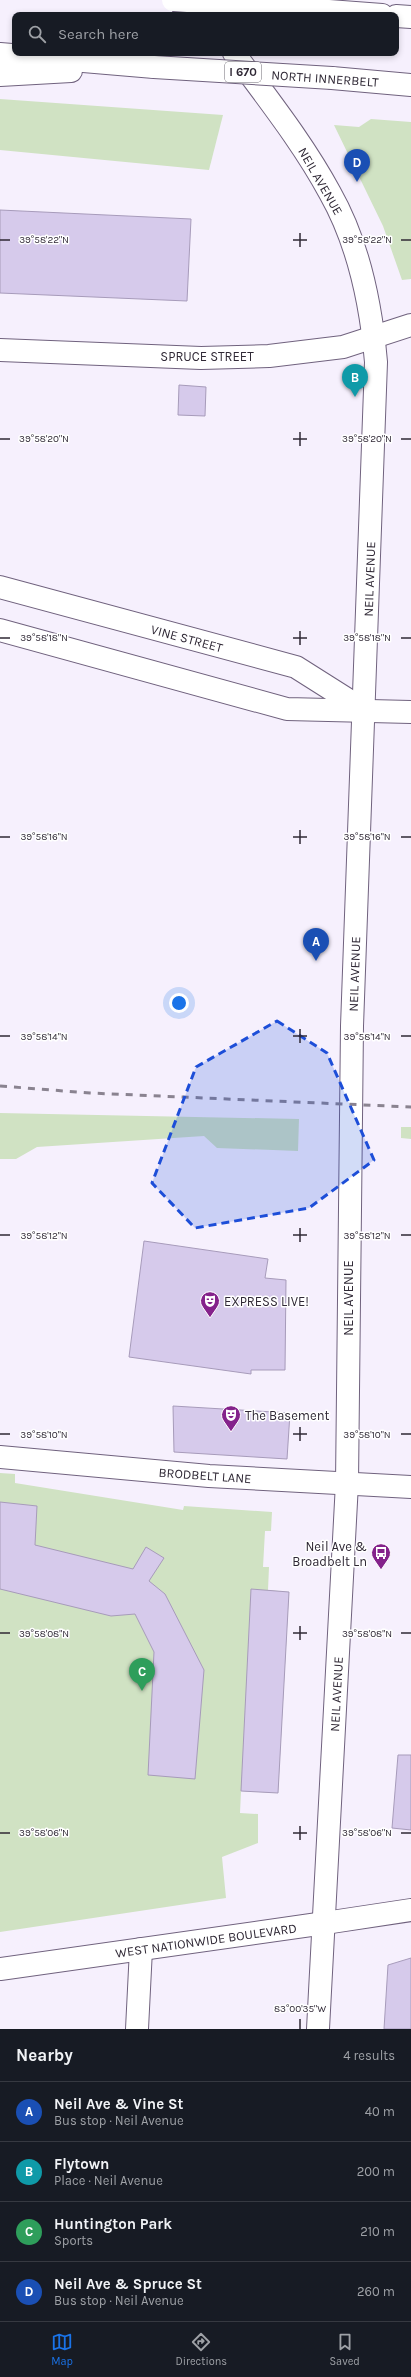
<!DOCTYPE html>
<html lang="en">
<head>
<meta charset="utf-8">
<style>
  :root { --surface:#171b24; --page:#242831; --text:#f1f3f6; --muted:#9ea1a6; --line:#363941; --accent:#1a73e8 }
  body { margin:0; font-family:Karla,sans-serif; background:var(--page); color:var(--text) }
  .you { position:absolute; left:179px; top:1003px; width:14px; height:14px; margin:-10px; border:3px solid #fff; border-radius:50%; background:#1a73e8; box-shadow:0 0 0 6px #1a73e833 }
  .badge { display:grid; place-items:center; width:26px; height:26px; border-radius:50%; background:var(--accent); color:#fff; font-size:13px; font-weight:700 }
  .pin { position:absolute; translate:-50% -33px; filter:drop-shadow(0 1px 2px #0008) }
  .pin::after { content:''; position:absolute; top:21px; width:14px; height:12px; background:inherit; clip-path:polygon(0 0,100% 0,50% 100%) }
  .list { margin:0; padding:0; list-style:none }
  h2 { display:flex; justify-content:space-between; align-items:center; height:52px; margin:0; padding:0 16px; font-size:17px }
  h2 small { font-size:13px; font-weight:400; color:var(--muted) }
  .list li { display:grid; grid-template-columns:26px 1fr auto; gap:12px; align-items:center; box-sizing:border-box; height:60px; padding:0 16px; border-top:1px solid var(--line) }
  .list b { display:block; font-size:15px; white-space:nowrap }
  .list p { margin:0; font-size:13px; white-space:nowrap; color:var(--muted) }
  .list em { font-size:13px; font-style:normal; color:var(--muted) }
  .icon { flex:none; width:22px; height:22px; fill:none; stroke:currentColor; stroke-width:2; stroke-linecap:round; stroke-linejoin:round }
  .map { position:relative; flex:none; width:411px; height:2029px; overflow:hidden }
  .search { position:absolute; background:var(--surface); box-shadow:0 2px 6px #0003; left:12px; right:12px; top:12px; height:44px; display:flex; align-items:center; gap:10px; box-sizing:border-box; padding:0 14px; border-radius:8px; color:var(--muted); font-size:15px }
  .sheet { height:292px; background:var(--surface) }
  nav { display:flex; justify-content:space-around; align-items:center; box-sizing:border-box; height:56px; border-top:1px solid var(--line); background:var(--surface); font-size:11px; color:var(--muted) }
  nav a { display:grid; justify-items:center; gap:2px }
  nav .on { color:var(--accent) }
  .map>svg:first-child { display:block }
  .green { fill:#d0e2c3 }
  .building { fill:#d6caeb; stroke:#a79bba }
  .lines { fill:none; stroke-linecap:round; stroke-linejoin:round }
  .minor-casing { stroke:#70627e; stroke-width:24 }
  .tertiary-casing { stroke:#70627e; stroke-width:24 }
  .motorway-casing { stroke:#70627e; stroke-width:24 }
  .minor { stroke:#fff; stroke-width:22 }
  .tertiary { stroke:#fff; stroke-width:22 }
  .motorway { stroke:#fff; stroke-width:22 }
  .rail { stroke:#8a8390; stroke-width:3; stroke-dasharray:7 7; stroke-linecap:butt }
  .motorway-bridge-casing { stroke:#70627e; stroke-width:24; stroke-linecap:butt }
  .motorway-bridge { stroke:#fff; stroke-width:22 }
  .marked { fill:#1d4ed8; fill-opacity:0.2; stroke:#1d4ed8; stroke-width:3; stroke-dasharray:8 5; stroke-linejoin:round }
  .ticks { fill:none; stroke:#2f2835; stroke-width:1.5 }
  .labels { text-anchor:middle; stroke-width:3; stroke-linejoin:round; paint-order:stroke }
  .shield { fill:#fff; stroke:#6d6872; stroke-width:1 }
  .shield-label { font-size:12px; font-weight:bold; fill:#2f2835 }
  .street-label { font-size:13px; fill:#2f2835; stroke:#fff }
  .poi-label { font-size:13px; fill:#2f2835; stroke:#fff; text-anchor:start }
  .ticks-label { font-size:10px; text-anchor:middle; fill:#2f2835; stroke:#fff; stroke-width:3; stroke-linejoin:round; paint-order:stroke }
</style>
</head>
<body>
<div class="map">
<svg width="411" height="2029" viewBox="0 0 411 2029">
  <rect width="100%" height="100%" fill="#f6f0fd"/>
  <g class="green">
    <path d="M0,99L223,115L209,170L0,150Z"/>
    <path d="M371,119L411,122V279L402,280L383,226L334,125L359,127Z"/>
    <path d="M0,1113L299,1119L298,1151L217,1148L204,1136L37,1147L16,1159H0Z"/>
    <path d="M401,1127H411V1139L401,1138Z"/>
    <path d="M0,1473L15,1474V1483L183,1510L184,1506L272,1512L271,1531H265L263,1567H269L268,1590L289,1592L278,1793L241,1791L240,1813L258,1814V1843L222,1857L226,1898L0,1932Z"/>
  </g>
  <g class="building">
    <path d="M0,210L191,219L187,301L0,293Z"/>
    <path d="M179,385L206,387L205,416L178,415Z"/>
    <path d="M144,1241L268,1259L265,1278L286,1280L285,1370H251V1374L129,1357Z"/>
    <path d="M173,1406L290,1413L287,1459L174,1452Z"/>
    <path d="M0,1502L37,1506L35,1545L133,1569L146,1547L164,1558L149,1581L165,1594L204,1670L195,1779L148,1775L154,1652L135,1614L111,1616L0,1589Z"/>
    <path d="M251,1589L289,1592L278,1793L241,1791Z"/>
    <path d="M398,1755H411V1830L392,1828Z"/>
    <path d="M411,1958V2029H384L388,1965Z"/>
  </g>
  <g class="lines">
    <g class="minor-casing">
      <g id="minor">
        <path d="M0,1457L209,1476L411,1487"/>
        <path d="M0,1969L325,1923"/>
        <path d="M137,2029L141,1949"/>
      </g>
    </g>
    <g class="tertiary-casing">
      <g id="tertiary">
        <path d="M234,53C267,98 303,143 330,193C359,244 371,304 376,362L352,1026L347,1483L318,2029"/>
        <path d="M0,350L201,358L269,356L343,347L411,325"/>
        <path d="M0,587L296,667L364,710"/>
        <path d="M0,630L287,709L411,712"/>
        <path d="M325,1923L411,1910"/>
      </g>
    </g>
    <g class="motorway-casing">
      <g id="motorway">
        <path d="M276,7L382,15"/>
        <path d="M396,16L411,17"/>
        <path d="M0,54L154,67"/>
        <path d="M0,75L71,71"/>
        <path d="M332,78L411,85"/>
      </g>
    </g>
    <use href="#minor" class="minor"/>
    <use href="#tertiary" class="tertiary"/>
    <use href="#motorway" class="motorway"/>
    <path class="rail" d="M0,1086L90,1093L411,1107"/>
    <g class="motorway-bridge-casing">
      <g id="motorway-bridge">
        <path d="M173,0L276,7"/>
        <path d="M154,67L332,78"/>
      </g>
    </g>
    <use href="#motorway-bridge" class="motorway-bridge"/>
  </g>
  <path class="marked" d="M277,1021L327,1053L374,1160L309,1208L195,1228L152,1183L196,1067Z"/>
  <path class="ticks" d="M300,233V247M0,240H10M293,240H307M401,240H411M300,432V446M0,439H10M293,439H307M401,439H411M300,631V645M0,638H10M293,638H307M401,638H411M300,830V844M0,837H10M293,837H307M401,837H411M300,1029V1043M0,1036H10M293,1036H307M401,1036H411M300,1228V1242M0,1235H10M293,1235H307M401,1235H411M300,1427V1441M0,1434H10M293,1434H307M401,1434H411M300,1626V1640M0,1633H10M293,1633H307M401,1633H411M300,1826V1840M0,1833H10M293,1833H307M401,1833H411M300,2019V2029"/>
  <defs>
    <g id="theatre-pin" transform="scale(1)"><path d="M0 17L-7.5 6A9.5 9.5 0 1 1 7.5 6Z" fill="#84228b" stroke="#fff"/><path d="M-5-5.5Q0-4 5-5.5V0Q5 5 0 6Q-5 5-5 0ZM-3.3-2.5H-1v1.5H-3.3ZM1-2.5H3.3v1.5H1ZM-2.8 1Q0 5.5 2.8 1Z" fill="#fff"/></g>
    <g id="bus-pin" transform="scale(1)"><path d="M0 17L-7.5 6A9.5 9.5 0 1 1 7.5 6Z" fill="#84228b" stroke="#fff"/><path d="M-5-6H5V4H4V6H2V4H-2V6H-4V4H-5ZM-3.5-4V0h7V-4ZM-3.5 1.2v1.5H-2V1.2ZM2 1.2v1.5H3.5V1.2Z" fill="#fff"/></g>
  </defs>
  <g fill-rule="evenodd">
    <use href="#theatre-pin" x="210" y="1301"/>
    <use href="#theatre-pin" x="231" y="1415"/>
    <use href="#bus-pin" x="381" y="1553"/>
  </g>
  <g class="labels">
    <rect class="shield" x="225" y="62" width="36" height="20" rx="3"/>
    <g class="shield-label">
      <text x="243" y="76">I 670</text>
    </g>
    <g class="street-label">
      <text transform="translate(325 78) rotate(4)" y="5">NORTH INNERBELT</text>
      <text transform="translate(321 181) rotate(60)" y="5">NEIL AVENUE</text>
      <text x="207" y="361">SPRUCE STREET</text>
      <text transform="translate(369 579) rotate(-88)" y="5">NEIL AVENUE</text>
      <text transform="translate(187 638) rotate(15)" y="5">VINE STREET</text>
      <text transform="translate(354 974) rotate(-88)" y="5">NEIL AVENUE</text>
      <text transform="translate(348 1298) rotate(-90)" y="5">NEIL AVENUE</text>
      <text transform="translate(205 1475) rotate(4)" y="5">BRODBELT LANE</text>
      <text transform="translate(336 1694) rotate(-87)" y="5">NEIL AVENUE</text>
      <text transform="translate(206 1940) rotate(-8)" y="5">WEST NATIONWIDE BOULEVARD</text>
    </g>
    <g class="poi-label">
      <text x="224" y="1306">EXPRESS LIVE!</text>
      <text x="245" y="1420">The Basement</text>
      <text x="367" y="1551" text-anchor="end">Neil Ave &amp;<tspan x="367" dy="15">Broadbelt Ln</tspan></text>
    </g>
  </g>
  <g class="ticks-label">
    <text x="44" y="243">39°58'22"N</text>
    <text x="367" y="243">39°58'22"N</text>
    <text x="44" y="442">39°58'20"N</text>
    <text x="367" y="442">39°58'20"N</text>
    <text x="44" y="641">39°58'18"N</text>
    <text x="367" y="641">39°58'18"N</text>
    <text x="44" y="840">39°58'16"N</text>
    <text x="367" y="840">39°58'16"N</text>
    <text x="44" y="1040">39°58'14"N</text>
    <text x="367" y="1040">39°58'14"N</text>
    <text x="44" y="1239">39°58'12"N</text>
    <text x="367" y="1239">39°58'12"N</text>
    <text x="44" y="1438">39°58'10"N</text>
    <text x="367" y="1438">39°58'10"N</text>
    <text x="44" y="1637">39°58'08"N</text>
    <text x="367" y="1637">39°58'08"N</text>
    <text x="44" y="1836">39°58'06"N</text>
    <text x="367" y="1836">39°58'06"N</text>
    <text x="300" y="2012">83°00'35"W</text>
  </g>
</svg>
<div class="you"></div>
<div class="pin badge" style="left:316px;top:961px;background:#1a4fb4">A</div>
<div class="pin badge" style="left:355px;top:397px;background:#0f9aa8">B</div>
<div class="pin badge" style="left:142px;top:1691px;background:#2e9e5b">C</div>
<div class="pin badge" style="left:357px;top:182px;background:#1a4fb4">D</div>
<div class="search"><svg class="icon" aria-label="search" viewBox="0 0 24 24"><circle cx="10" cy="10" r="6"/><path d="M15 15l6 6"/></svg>Search here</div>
</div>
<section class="sheet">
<h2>Nearby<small>4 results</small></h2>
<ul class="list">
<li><span class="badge" style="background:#1a4fb4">A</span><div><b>Neil Ave &amp; Vine St</b><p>Bus stop · Neil Avenue</p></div><em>40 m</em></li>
<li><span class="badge" style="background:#0f9aa8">B</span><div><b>Flytown</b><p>Place · Neil Avenue</p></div><em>200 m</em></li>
<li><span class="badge" style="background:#2e9e5b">C</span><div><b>Huntington Park</b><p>Sports</p></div><em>210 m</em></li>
<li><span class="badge" style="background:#1a4fb4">D</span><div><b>Neil Ave &amp; Spruce St</b><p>Bus stop · Neil Avenue</p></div><em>260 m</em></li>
</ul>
</section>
<nav>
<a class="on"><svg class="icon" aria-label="map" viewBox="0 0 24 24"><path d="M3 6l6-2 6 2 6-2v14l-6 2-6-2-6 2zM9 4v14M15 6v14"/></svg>Map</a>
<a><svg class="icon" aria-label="directions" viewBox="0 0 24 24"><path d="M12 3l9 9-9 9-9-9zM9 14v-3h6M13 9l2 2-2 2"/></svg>Directions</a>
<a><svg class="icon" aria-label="saved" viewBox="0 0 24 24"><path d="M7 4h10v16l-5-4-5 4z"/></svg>Saved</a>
</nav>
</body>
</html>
